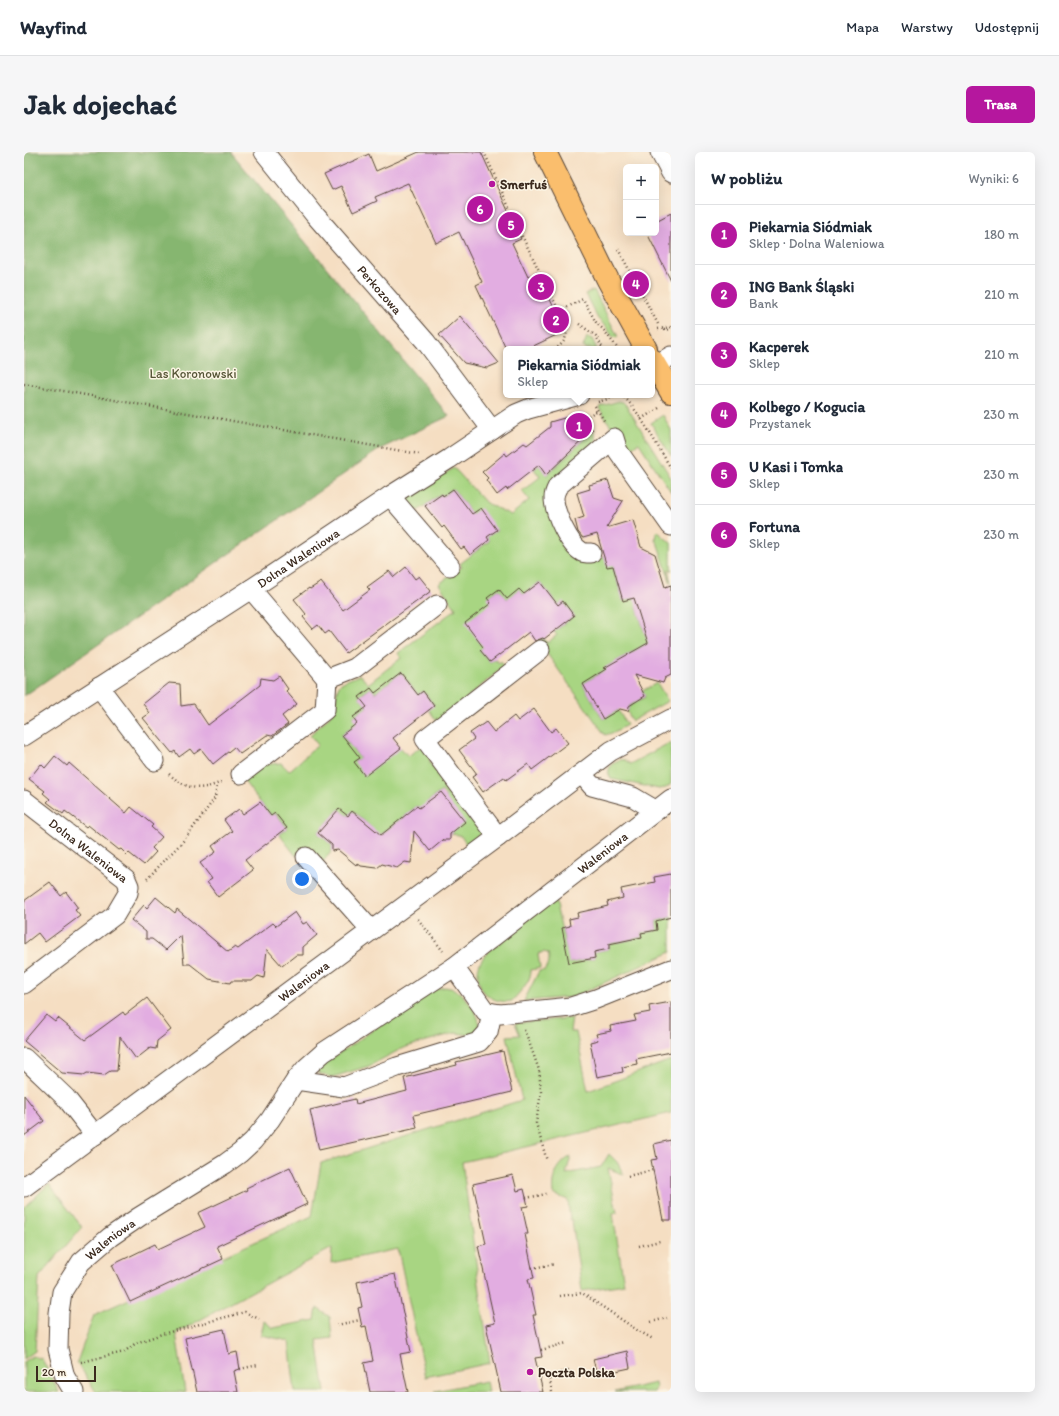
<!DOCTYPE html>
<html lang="pl">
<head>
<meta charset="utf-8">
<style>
  :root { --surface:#fff; --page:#f6f6f7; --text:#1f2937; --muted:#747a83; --line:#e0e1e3; --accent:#b5179e }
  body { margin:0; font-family:Itim,sans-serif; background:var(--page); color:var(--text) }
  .controls { position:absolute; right:12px; top:12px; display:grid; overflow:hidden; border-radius:6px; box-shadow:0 4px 16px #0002 }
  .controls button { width:36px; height:36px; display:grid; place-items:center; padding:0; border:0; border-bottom:1px solid var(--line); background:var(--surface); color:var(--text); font:20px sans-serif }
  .scale { position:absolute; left:12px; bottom:10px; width:60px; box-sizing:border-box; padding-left:4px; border:2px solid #3b2a1e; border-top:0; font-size:11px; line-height:14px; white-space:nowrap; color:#3b2a1e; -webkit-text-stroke:3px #fcf5e5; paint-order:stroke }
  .you { position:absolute; left:278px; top:727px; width:14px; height:14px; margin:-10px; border:3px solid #fff; border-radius:50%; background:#1a73e8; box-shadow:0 0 0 6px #1a73e833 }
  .badge { display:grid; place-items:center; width:26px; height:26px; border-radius:50%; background:var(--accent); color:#fff; font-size:13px; font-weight:700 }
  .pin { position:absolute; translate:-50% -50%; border:2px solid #fff; box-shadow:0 1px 4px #0006 }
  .popup { position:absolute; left:479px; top:194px; width:152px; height:52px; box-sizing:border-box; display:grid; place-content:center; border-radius:6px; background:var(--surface); filter:drop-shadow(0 1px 3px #0005); font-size:13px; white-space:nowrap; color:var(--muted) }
  .popup b { font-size:15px; color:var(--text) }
  .popup::after { content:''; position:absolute; left:50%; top:100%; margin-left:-8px; border:8px solid transparent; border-top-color:var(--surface) }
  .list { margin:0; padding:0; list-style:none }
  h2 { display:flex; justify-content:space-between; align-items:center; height:52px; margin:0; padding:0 16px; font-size:17px }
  h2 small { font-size:13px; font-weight:400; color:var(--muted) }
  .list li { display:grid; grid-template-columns:26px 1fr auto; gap:12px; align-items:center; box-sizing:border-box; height:60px; padding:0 16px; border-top:1px solid var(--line) }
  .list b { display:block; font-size:15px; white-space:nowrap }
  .list p { margin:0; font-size:13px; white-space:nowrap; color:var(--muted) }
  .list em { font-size:13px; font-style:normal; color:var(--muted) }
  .map { position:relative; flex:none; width:647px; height:1240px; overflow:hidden; border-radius:6px }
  header { display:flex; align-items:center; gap:24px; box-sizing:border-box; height:56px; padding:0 20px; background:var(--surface); border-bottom:1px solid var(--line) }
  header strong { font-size:19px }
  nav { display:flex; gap:22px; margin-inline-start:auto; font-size:14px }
  .intro { display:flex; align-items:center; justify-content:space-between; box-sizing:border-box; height:96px; padding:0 24px }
  h1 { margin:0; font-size:28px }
  .button { padding:10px 18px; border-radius:6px; background:var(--accent); color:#fff; font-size:14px; font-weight:700 }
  main { display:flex; gap:24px; padding:0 24px }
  aside { flex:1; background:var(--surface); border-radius:6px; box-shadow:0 4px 16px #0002 }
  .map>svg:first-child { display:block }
  .green { fill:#a8d582; stroke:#728050 }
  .forest { fill:#86b670; stroke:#607047 }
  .building { fill:#e2ade1 }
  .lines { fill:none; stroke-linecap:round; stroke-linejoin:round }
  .minor-casing { stroke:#574537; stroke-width:21 }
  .major-casing { stroke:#574537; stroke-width:24 }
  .path { stroke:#574537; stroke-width:2.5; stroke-dasharray:1 3; stroke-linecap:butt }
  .minor { stroke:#fff; stroke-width:19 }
  .major { stroke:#fabe6d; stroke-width:22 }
  .poi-dot { fill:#b5179e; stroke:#fcf5e5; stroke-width:1.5 }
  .labels { text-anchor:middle; stroke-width:3; stroke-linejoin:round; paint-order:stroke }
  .poi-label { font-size:13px; font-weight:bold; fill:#3b2a1e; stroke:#fcf5e5; text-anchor:start }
  .street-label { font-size:13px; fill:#3b2a1e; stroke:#fcf5e5 }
  .park-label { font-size:13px; fill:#565537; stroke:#fcf5e5 }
</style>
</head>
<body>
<header>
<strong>Wayfind</strong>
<nav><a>Mapa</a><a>Warstwy</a><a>Udostępnij</a></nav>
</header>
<div class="intro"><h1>Jak dojechać</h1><a class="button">Trasa</a></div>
<main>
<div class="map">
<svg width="647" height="1240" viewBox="0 0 647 1240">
  <rect width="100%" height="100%" fill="#fcf5e5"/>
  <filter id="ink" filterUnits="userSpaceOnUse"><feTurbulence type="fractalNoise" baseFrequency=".025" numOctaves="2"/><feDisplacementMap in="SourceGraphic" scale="8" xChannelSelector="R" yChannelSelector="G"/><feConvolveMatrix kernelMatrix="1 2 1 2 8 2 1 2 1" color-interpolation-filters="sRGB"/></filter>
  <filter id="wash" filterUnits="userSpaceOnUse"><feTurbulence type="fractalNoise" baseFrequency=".012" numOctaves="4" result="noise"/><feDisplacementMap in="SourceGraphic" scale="16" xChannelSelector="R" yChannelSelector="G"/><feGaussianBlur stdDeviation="0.9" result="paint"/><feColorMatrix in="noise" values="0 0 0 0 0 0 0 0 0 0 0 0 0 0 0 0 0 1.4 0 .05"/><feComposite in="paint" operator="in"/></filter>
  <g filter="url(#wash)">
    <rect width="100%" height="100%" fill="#f5dec2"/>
    <g class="green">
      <path d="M570,138L594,185L592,186L588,184L583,176L574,167L561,142Z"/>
      <path d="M563,185L568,187L573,197H563L559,195Z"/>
      <path d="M595,249L599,250L602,253L647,326V340L615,291L606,296L600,295L575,256L577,254Z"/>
      <path d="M639,263L647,278V304L627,271Z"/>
      <path d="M569,278C572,284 572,289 571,295L524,338L536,383L559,411L580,405L589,414L599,449L615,445L613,456L621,482L626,480L628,489L582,515L586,522L576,521L559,532L579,567L594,558L603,573L588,581L581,583L514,489L519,486L523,491L533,483L530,480L550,464L539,450L534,453L516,430L500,442L495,437L483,447L475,437L463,446L467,451L459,495L456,498L466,510L471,507L475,511L477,509L480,514L414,571L405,558L410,553L399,539L394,543L377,521L351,541L347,536L335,544L343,555L329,565L333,571L318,583L336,606L330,610L377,596L384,604L399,593L405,601L406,611L459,680L443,693L436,683L426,682L419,647L422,644L418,639L403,650L399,661L393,654L351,687L348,676L329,659L324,664L315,657L294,681L308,693V699L297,712L282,696L272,704L255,682L263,676L252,661L247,664L219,628L237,613L257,611L265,619L294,593L286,583C293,576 302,569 308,561C315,552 310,539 316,532C321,528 329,526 336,523L344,532L377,506L374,501L432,457L415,432L438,415L436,412L465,389L463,385L473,378L448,362L429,337L419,344L417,342L392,360L388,359L382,352L385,344L430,316L462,351L487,363L505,348L498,339L516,325L510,317L515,313L523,323Z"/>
      <path d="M633,379L647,391V419L646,418L644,417L647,432L633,390L631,389L632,381Z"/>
      <path d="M633,531L644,549L608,569L603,559H604L605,554L621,545L618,539Z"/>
      <path d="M647,590V632L642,636L635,637L587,627C580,617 590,606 601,608L606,612Z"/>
      <path d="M530,745L546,811L571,806L570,800L585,797V792L618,785L617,781L633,778L632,769L647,765V800L549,845L500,849L515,819L521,818C525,813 526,807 524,801L519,800L514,802L516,816L507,818C508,828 495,841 488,849C478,851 467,848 460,840C454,833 452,820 456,811C460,802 471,795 478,789C495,775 513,760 530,745Z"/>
      <path d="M421,835C425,836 429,836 433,839C441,844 457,864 455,874C454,878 450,881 447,883L431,881L406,888L379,896L345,914L309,925L294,922V919L296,915L405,839Z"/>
      <path d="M548,866L546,880H552L564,939L647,908V961L438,1010L466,1211L401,1225L374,1097L307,1111L308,1096L152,1181L161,1240H72L53,1210L70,1163L288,1064L297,1011L498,948L483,884L496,883L491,871Z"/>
      <path d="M585,1002L593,1010L600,1023L584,1016L593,1061L589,1062L600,1132L558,1139L548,1068H546L544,1048L529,1042C527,1025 533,1013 547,1004L542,1022L577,1015Z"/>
      <path d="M25,1032L58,1075L15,1125L11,1199L0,1207V1055Z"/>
      <path d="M293,1156L306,1165L308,1186L293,1188L301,1240H271L265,1189L237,1183L240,1169L249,1176L291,1168Z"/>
      <path d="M9,1204L18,1207L35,1240H0V1210Z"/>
      <path d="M462,1229L464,1240H412L411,1239Z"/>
      <path d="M631,1231L632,1236L630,1240H591Z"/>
    </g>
    <path class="forest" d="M0,0H207L425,264L356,297L0,544Z"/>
    <g id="blocks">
      <g class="building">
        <path d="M395,0H457L497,87L488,91L504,125L513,120L541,179L503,197H482L452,133L458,130L435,80L412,91L384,31L351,45L353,49L329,60L317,34L308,38L300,22L345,2L352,19Z"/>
        <path d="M647,61V129L623,81H632V69Z"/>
        <path d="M436,164L475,211L463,216L440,211L415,183Z"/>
        <path d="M558,261L569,278L522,323L515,313L483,338L482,336L473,343L462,328L464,326L458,320L481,301L483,304L500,291L503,293L526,275V270Z"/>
        <path d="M584,328L590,346L599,349L582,376L609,368L617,395L631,402L641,435L647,433V523L641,526L639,531L610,523L621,544L605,554L604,559L596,557L579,567L559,532L583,517L580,516L624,491L610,446L599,449L589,414L583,415L573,382L559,386L554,380L551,368L560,365L553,341L566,337L565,333Z"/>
        <path d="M429,337L448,362L457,356L473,378L463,385L465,388L446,403L440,395L437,397L420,374L418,376L401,354L418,342L419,344Z"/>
        <path d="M382,415L391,427L395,424L407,439L322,501L305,479L301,482L294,473L289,477L279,465L282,462L270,447L285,436L286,437L297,430L319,458L346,438L343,435L365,419L370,425Z"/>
        <path d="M516,430L534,453L539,449L550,464L520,487L519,486L511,489L505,480L466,510L456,498L459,495L441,471L467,451L463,446L475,437L483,447L495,437L500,442Z"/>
        <path d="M377,521L394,543L399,539L410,554L369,586L377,596L341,624L330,610L336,606L318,583L333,571L329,565L343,555L335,545L347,536L351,541Z"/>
        <path d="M255,524L264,537L262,539L273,552L258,564L264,572L248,584L243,583L216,602L210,595L189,612L177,597L170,602L166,597L155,605L151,599L148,601L119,566L126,561L119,552L145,531L156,532L157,554L170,552L184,573L236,533L237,526L249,528Z"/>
        <path d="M510,557L527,580L532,576L544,591L508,618L504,612L482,628L480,625L459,640L448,625L453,622L435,598L450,587L446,581L462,570L470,580L490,564L494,569Z"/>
        <path d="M31,604L43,614L45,611L102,661L107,655L129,673L127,675L138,685L128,696L132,700L120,713L105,701L103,703L97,697L95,698L64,673L62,675L41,659L39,662L23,650L26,647L19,641L21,639L5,627L17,612L21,616Z"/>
        <path d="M417,640L441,670L426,682V688H419L406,699L390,679L387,711L381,710L373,716L358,712L353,716L337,714L333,711L332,713L314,698L308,699V693L294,681L315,657L324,664L328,659L357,683L393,654L395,656Z"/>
        <path d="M236,650L247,664L251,661L263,676L221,708L229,718L194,745L183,730L188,727L176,711L192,700L188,694L208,679L200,668L215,657L219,662Z"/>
        <path d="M647,722V765L632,769L633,778L617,781L618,785L585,792V797L570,800L571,806L545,811L538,776L546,774L545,767L554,765L553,761L584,754L583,750L599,746L597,737L631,730L630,725Z"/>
        <path d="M26,730L37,744L42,740L54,756L51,758L56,764L21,790L14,781L0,792V749Z"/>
        <path d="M132,745L151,761L153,757L204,800L211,795L214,797L249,771L252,774L271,760L279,772L283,770L293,783L279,795V803H272L258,814L243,797L240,826L234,824L228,829H207L206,831L185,827L166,812H160L157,783L142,798L128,787H122V780L107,768L120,753L123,756Z"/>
        <path d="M123,846L147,878L133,889L132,897L126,896L112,907L96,885L93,919H86L80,923L63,921L60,923L38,921L0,889L22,863L31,870L34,866L61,888L99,860L101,863Z"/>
        <path d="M647,850V900L612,907L613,912L598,915L599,920L573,925L566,890L574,888L572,882L587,879L586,874L612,869L610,863L626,860L625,854Z"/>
        <path d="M479,899L488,940L390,963L393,976L295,998L286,958L331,947L332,952L383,939L380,926L433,913L432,910Z"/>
        <path d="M0,943L20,969L0,984Z"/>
        <path d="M647,988V1068H639L627,1008L633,1007L630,992Z"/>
        <path d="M266,1015L283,1052L193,1094L199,1107L106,1150L88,1113L131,1092L134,1097L181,1075L174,1061L223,1038L222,1036Z"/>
        <path d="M489,1023L493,1039L500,1037L504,1054L498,1055L504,1082H501L510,1126L504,1127L512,1163H509L518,1205L511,1206L519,1240H477L462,1173L471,1171L454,1094L462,1092L449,1032Z"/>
        <path d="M371,1122L387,1200L376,1202L384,1240H346L340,1211L349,1209L342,1174L338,1175L334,1156L338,1155L333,1130Z"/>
        <path d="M200,1177L205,1202L213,1200L216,1217L210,1219L214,1240H173L161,1186Z"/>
        <path d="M603,1199L606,1216L573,1223L569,1207Z"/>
      </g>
    </g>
  </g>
  <g filter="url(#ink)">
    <use href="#blocks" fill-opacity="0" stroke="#574537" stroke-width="1"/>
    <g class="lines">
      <g class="minor-casing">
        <g id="minor">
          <path id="s1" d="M240,0L290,62L402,190L468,278"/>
          <path d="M636,0L647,21"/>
          <path d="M628,215L647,204"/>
          <path d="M366,344L426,414"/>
          <path d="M567,401C565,401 560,401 558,400C545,393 530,360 530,346C530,341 532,338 534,334L590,286L594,299L647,374"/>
          <path d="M227,437L303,527L331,516L413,453"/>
          <path d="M75,535L131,609"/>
          <path id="s2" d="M0,584L227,437L366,344L425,307L492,262L504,257L555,243"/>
          <path d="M217,622L301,558L303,527"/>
          <path d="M558,622L568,634L609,645L631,658"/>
          <path id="s3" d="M0,648L102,727L105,734L104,741L91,763L0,832"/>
          <path d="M474,685L401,587L516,498"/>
          <path d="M282,705L347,778"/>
          <path d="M430,815L462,860L476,862L547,855L572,847L647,817"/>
          <path d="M0,906L42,946L71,983"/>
          <path d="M272,928L320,935L373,915L455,890L464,880L468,861"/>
          <path id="s4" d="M0,1035L474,685L587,599L647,567"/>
          <path id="s5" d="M50,1240L41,1225L34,1197L35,1161L38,1140L57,1110L86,1085L115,1065L201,1012L216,1001L229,989L246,968L272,928L283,915L300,900L430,815L647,647"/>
        </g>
      </g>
      <g class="major-casing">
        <g id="major">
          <path d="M521,0L584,128L622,197"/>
          <path d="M628,208L647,240"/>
        </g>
      </g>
      <g class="path">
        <path d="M460,0L498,84L542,173C544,184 541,191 531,197"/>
        <path d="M594,97L635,174"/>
        <path d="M536,159L559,147L573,172L579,177L594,197"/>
        <path d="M555,172L572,184L579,197"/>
        <path d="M634,177L647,175"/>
        <path d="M640,178L647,177"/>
        <path d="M0,232L395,302"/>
        <path d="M597,243C611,251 637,301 647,316"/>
        <path d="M574,250L596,243"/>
        <path d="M571,254L581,270"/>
        <path d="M561,266L574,258"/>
        <path d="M617,267L635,256"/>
        <path d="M145,622C164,639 177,639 200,629"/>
        <path d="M123,727L161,687L191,646L193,633"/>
        <path d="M394,767L419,799"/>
        <path d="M500,878L504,887L515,918L517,940L512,971L523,1009"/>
        <path d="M604,1024L629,1018"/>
        <path d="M502,1046L522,1042"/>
        <path d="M615,1094L636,1089"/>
        <path d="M508,1116L531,1112"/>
        <path d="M536,1144L558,1141L613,1178L629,1187"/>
        <path d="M627,1170L643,1166"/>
        <path d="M313,1173L336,1168"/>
        <path d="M517,1198L543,1191"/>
        <path d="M57,1210L100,1200L112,1191L138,1182L221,1160L235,1167"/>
        <path d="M216,1217L234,1213"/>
        <path d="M516,1226L525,1224"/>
        <path d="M528,1240L525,1224L546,1218"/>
      </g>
      <use href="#minor" class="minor"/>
      <use href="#major" class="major"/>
    </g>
  </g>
  <g class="poi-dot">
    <circle cx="468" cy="32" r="4"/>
    <circle cx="506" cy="1220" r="4"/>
  </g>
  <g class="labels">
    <g class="poi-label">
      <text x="476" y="37">Smerfuś</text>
      <text x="514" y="1225">Poczta Polska</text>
    </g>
    <g class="street-label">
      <text dy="5" stroke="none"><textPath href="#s1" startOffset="180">Perkozowa</textPath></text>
      <text dy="5" stroke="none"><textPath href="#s2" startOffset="327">Dolna Waleniowa</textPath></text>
      <text dy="5" stroke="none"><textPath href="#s3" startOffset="82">Dolna Waleniowa</textPath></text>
      <text dy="5" stroke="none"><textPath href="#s5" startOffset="807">Waleniowa</textPath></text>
      <text dy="5" stroke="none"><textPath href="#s4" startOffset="347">Waleniowa</textPath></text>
      <text dy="5" stroke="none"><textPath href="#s5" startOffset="176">Waleniowa</textPath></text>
    </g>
    <g class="park-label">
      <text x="169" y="226">Las Koronowski</text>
    </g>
  </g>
</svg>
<div class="controls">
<button>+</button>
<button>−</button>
</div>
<div class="scale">20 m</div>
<div class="you"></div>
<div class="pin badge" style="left:555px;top:274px">1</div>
<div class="popup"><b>Piekarnia Siódmiak</b>Sklep</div>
<div class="pin badge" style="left:532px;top:168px">2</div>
<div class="pin badge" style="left:517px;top:135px">3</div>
<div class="pin badge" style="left:612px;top:132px">4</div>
<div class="pin badge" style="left:487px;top:73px">5</div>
<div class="pin badge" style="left:456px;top:57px">6</div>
</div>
<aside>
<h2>W pobliżu<small>Wyniki: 6</small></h2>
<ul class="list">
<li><span class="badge">1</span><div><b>Piekarnia Siódmiak</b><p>Sklep · Dolna Waleniowa</p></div><em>180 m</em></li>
<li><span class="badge">2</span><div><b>ING Bank Śląski</b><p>Bank</p></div><em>210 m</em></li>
<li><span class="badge">3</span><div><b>Kacperek</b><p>Sklep</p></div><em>210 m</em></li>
<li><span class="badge">4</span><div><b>Kolbego / Kogucia</b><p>Przystanek</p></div><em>230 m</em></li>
<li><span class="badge">5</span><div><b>U Kasi i Tomka</b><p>Sklep</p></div><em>230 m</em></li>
<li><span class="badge">6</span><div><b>Fortuna</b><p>Sklep</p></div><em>230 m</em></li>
</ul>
</aside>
</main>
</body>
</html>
